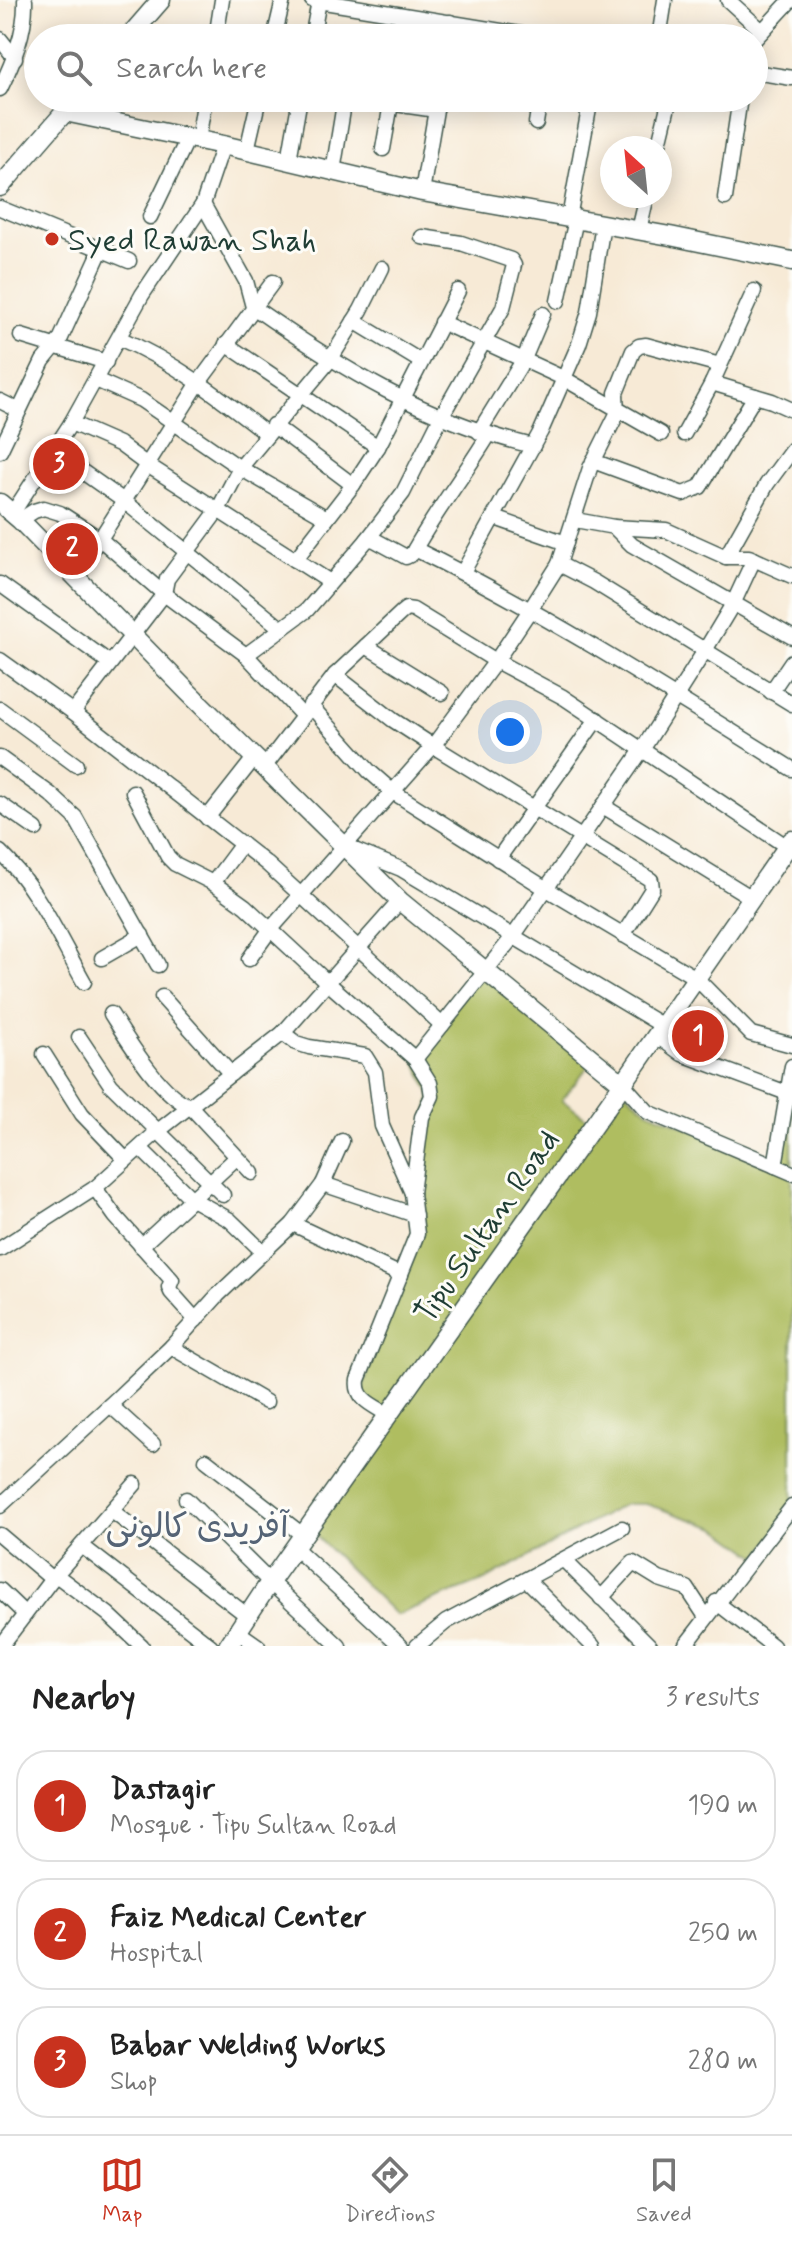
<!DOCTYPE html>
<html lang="en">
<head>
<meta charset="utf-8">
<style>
  :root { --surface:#fff; --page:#f6f6f6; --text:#222; --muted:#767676; --line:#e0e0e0; --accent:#c8321e }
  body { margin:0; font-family:Mynerve,"Playpen Sans Arabic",sans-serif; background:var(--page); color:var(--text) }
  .compass { position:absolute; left:600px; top:136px; width:72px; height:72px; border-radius:50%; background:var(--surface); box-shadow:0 4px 20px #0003; rotate:333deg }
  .you { position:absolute; left:510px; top:732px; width:28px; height:28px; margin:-20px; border:6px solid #fff; border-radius:50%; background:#1a73e8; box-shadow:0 0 0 12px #1a73e833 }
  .badge { display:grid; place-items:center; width:52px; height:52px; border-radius:50%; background:var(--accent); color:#fff; font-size:26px; font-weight:700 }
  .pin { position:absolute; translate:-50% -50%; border:4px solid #fff; box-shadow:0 2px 8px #0006 }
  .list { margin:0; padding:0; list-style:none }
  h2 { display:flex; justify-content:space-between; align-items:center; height:104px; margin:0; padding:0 32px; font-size:34px }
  h2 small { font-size:26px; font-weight:400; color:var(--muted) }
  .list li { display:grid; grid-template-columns:52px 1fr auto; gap:24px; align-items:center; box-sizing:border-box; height:112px; margin:0 16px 16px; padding:0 16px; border:2px solid var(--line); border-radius:32px }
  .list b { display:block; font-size:30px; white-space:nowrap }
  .list p { margin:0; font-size:26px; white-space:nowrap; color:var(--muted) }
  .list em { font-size:26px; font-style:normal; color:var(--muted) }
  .icon { flex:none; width:44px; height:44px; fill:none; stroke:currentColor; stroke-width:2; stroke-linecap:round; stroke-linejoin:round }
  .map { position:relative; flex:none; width:792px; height:1646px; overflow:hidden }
  .search { position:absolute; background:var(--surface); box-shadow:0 4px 20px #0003; left:24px; right:24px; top:24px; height:88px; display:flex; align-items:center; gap:20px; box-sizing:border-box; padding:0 28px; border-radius:44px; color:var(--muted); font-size:30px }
  .sheet { height:488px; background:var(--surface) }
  nav { display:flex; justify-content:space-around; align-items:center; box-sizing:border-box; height:112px; border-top:2px solid var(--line); background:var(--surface); font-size:22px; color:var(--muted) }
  nav a { display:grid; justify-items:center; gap:4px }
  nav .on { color:var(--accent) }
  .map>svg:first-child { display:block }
  .green { fill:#afbd60; stroke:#677d4a; stroke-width:2 }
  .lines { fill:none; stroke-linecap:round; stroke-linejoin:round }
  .minor-casing { stroke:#3f574c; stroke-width:17 }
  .major-casing { stroke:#3f574c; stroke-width:21 }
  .minor { stroke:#fff; stroke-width:14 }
  .major { stroke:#fff; stroke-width:18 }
  .poi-dot { fill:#c8321e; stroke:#fdfcf7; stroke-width:3 }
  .labels { text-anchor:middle; stroke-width:6; stroke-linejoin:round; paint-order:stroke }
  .poi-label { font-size:32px; fill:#1f3d34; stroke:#fdfcf7; text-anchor:start }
  .street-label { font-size:32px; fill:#1f3d34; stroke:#fdfcf7 }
  .neighbourhood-label { font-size:34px; fill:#556476; stroke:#fdfcf7 }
</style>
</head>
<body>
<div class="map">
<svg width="792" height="1646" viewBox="0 0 792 1646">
  <rect width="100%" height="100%" fill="#fdfcf7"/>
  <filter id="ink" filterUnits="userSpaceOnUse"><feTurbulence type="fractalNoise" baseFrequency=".0125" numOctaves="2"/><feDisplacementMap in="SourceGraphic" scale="16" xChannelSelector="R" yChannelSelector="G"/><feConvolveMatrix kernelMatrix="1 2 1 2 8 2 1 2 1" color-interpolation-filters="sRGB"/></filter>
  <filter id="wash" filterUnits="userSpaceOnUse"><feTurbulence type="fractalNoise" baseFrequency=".006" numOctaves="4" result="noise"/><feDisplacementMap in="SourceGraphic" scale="32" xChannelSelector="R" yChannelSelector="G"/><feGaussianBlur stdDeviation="1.8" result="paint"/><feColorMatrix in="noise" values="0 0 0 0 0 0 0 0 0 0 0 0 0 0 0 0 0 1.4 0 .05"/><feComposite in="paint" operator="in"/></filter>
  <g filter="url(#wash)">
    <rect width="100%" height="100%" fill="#f7ead6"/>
    <path class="green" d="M483,970L593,1060L562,1100L594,1124L620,1087L648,1111L776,1165L792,1071V1511L758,1557L717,1528L646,1504H625L485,1580L396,1615L309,1529L385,1414L359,1398L416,1233L411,1192L431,1095L414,1057Z"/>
  </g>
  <g filter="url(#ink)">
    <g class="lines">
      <g class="minor-casing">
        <g id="minor">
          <path d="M312,0L545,38"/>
          <path d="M728,0L762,31"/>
          <path d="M216,38L222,0"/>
          <path d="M274,38L283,0"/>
          <path d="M312,38L319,1"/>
          <path d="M400,38L402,16"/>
          <path d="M448,38L450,22"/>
          <path d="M659,38L665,0"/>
          <path d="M0,39L15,58"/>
          <path d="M754,40L791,0"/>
          <path d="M754,72L792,78"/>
          <path d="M0,89C13,62 26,32 25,0"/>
          <path d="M354,98L436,110"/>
          <path d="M536,123L540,98"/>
          <path d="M198,140L205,98"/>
          <path d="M658,148L670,98"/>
          <path d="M383,149L392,98"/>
          <path d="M247,150L259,98"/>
          <path d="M289,160L300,98"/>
          <path d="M333,171L345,98"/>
          <path d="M422,192L438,98"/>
          <path d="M725,198L740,98"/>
          <path d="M203,204L246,281L253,307C342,369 426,421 533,446"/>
          <path d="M0,208L129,261"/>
          <path d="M150,217L188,138"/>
          <path d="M569,218L591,98"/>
          <path d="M639,230L647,196"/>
          <path d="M558,301L576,219"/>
          <path d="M354,321L420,361"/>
          <path d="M441,322L563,378L661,434"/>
          <path d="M21,336L106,362"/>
          <path d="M119,338C175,362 220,397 267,434"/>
          <path d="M226,344L378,447"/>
          <path d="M96,380L141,400L240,468L327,518"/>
          <path d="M712,383L772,401L792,410"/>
          <path d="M0,401L18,410"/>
          <path d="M71,423L119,444L146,464L330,582"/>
          <path d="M273,425L353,485"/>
          <path d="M479,432L524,359L543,314"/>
          <path d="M684,434L712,383L754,291"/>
          <path d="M0,451L43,361L60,340L101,250"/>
          <path d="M53,451L124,501L282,629"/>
          <path d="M593,461L683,494L700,487L755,396"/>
          <path d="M12,514L71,423L142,295L203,204L223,145"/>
          <path d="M495,518L566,543"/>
          <path d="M20,520L34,511L44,508L60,513L100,539L164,594L246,655L302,715"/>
          <path d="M575,520L614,527L666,530L726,557H749L792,576"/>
          <path d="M614,527L632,545L792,637"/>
          <path d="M367,540L403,493L441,417L503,308L514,265L511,260L461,243L422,237"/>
          <path d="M415,549C545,613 669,692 792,769"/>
          <path d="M726,557L767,484L792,450"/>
          <path d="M295,560L353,485L378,447L458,291"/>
          <path d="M559,564L594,582L792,704"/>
          <path d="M463,572L541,431L579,344L589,312L603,224"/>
          <path d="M72,573L100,539L200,381L273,282"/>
          <path d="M0,584L110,663"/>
          <path d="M366,646L442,693"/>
          <path d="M246,655L307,610L367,540L373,539L406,557L412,554C435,512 463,477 488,436"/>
          <path d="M0,660L73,712L267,864L442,1025"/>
          <path d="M335,675L393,720L433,746L651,880L652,889L623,935"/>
          <path d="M771,692L792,661"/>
          <path d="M310,705L369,771L393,792L545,888L696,978L751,1034L792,1045"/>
          <path d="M0,709L76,765"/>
          <path d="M73,712L164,594L167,579L218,510L240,468L330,360L361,310L382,268"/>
          <path d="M0,758L50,794L75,817L158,965"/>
          <path d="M265,766L335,675L401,613L406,609L413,610L496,661L563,697L792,850"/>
          <path d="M133,792L168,857L175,864L213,883L245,906L328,983L415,1059L430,1083L432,1096L422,1117L412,1193L417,1234L358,1380C355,1400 375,1406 389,1415"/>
          <path d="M0,804L36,829"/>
          <path d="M603,806L752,898"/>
          <path d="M207,818L255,757"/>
          <path d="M347,847L401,869L663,1026"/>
          <path d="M0,852C37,887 59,938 84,982"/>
          <path d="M498,859L597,719"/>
          <path d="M213,883L242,844"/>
          <path d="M102,958L142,935"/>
          <path d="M249,959L270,930L433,746L496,661L530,610L559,564L590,468L617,414L616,393L633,351L639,346L646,345L720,365"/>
          <path d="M162,997L231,1074"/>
          <path d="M111,1014C127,1039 162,1097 190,1106L252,1173"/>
          <path d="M283,1033L296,1043L309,1047L365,1056L375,1072L382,1126L412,1193"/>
          <path d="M656,1035L682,1054L787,1093"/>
          <path d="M79,1037L111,1085L223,1195"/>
          <path d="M44,1054L82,1114L126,1160"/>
          <path d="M415,1059L512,938L642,750L704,652L734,602L754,559"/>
          <path d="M623,1084L648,1112L792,1173"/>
          <path d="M140,1148L192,1199L230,1220L263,1252"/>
          <path d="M775,1166L792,1066"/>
          <path d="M323,1184L415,1215"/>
          <path d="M95,1188L115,1216L172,1280L169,1287L171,1292L196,1320"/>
          <path d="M293,1224L401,1275"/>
          <path d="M141,1246L235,1159"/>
          <path d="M0,1249L95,1188L158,1131L283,1033L400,901"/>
          <path d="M171,1347L266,1402"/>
          <path d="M110,1405L153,1444"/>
          <path d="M206,1460L304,1536"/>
          <path d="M186,1499L270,1582L339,1646"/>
          <path d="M0,1506L110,1405L171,1347L218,1295L293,1224L323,1184L342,1141"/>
          <path d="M112,1511L249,1617"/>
          <path d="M0,1535L52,1579"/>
          <path d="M82,1546L211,1646"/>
          <path d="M295,1548L401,1646"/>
          <path d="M564,1560L650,1646"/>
          <path d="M56,1575L108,1614L142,1646"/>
          <path d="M527,1580L593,1646"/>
          <path d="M0,1590L25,1614"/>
          <path d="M601,1598L633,1563L659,1579L687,1588L706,1617"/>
          <path d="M716,1602L773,1646"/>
          <path d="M238,1632L258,1646"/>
          <path d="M1,1646L52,1579L135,1484"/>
          <path d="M417,1646L446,1622L622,1528"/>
          <path d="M685,1646L792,1507"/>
        </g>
      </g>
      <g class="major-casing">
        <g id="major">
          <path d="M128,38L161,0"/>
          <path d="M65,112L223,145L422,192L670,236L792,261"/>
          <path d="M0,187L77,98"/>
          <path d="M0,503L20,520L188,692L400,901L623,1084"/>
          <path d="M228,1646L270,1582L620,1088L792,840"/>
        </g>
      </g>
      <use href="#minor" class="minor"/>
      <use href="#major" class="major"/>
    </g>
  </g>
  <circle class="poi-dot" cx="52" cy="239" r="8"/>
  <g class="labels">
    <g class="poi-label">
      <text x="68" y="250">Syed Rawan Shah</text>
    </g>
    <g class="street-label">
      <text transform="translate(486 1226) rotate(-55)" y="11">Tipu Sultan Road</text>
    </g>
    <g class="neighbourhood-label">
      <text x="197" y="1537">آفریدی کالونی</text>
    </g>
  </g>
</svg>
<svg class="compass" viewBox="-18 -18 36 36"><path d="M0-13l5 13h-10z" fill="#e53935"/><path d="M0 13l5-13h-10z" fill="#767676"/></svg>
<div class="you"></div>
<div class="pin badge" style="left:698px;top:1036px">1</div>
<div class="pin badge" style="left:72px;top:549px">2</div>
<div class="pin badge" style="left:59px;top:464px">3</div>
<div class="search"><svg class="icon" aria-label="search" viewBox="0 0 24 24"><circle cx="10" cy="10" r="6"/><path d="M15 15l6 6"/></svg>Search here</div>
</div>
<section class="sheet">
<h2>Nearby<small>3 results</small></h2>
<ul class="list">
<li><span class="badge">1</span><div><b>Dastagir</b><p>Mosque · Tipu Sultan Road</p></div><em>190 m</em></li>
<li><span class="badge">2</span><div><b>Faiz Medical Center</b><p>Hospital</p></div><em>250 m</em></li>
<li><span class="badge">3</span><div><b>Babar Welding Works</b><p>Shop</p></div><em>280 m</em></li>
</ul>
</section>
<nav>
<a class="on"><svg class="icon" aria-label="map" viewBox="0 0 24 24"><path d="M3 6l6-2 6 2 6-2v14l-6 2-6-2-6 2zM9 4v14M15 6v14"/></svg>Map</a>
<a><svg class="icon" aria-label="directions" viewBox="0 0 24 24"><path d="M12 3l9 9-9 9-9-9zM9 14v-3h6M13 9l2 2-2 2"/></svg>Directions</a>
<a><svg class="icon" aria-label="saved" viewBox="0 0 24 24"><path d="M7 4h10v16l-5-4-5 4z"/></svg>Saved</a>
</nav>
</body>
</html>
